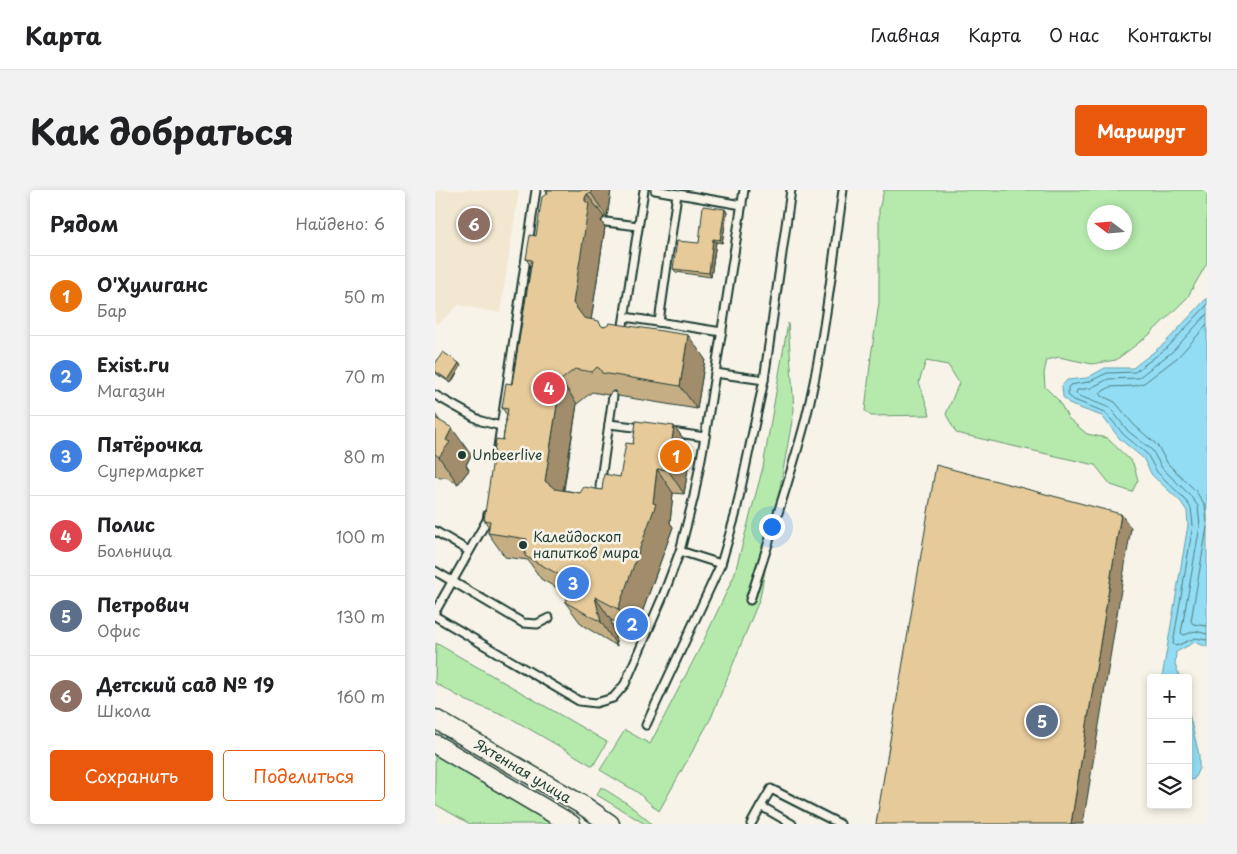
<!DOCTYPE html>
<html lang="ru">
<head>
<meta charset="utf-8">
<style>
  :root { --surface:#fff; --page:#f2f2f2; --text:#202124; --muted:#757577; --line:#e0e0e0; --accent:#ea580c }
  body { margin:0; font-family:"Playpen Sans",sans-serif; background:var(--page); color:var(--text) }
  .controls { position:absolute; right:15px; bottom:15px; display:grid; overflow:hidden; border-radius:5px; box-shadow:0 2px 8px #0003 }
  .controls button { width:45px; height:45px; display:grid; place-items:center; padding:0; border:0; border-bottom:1px solid var(--line); background:var(--surface); color:var(--text); font:25px sans-serif }
  .compass { position:absolute; left:652px; top:15px; width:45px; height:45px; border-radius:50%; background:var(--surface); box-shadow:0 2px 8px #0003; rotate:286deg }
  .you { position:absolute; left:336px; top:336px; width:18px; height:18px; margin:-12px; border:4px solid #fff; border-radius:50%; background:#1a73e8; box-shadow:0 0 0 8px #1a73e833 }
  .badge { display:grid; place-items:center; width:32px; height:32px; border-radius:50%; background:var(--accent); color:#fff; font-size:16px; font-weight:700 }
  .pin { position:absolute; translate:-50% -50%; border:2px solid #fff; box-shadow:0 1px 5px #0006 }
  .list { margin:0; padding:0; list-style:none }
  h2 { display:flex; justify-content:space-between; align-items:center; height:65px; margin:0; padding:0 20px; font-size:21px }
  h2 small { font-size:16px; font-weight:400; color:var(--muted) }
  .list li { display:grid; grid-template-columns:32px 1fr auto; gap:15px; align-items:center; box-sizing:border-box; height:80px; padding:0 20px; border-top:1px solid var(--line) }
  .list b { display:block; font-size:19px; white-space:nowrap }
  .list p { margin:0; font-size:16px; white-space:nowrap; color:var(--muted) }
  .list em { font-size:16px; font-style:normal; color:var(--muted) }
  .actions { display:flex; gap:10px; padding:15px 20px }
  .actions a { flex:1; padding:11px 0; border:1px solid var(--accent); border-radius:5px; text-align:center; font-size:18px; color:var(--accent) }
  .actions .main { background:var(--accent); color:#fff }
  .icon { flex:none; width:28px; height:28px; fill:none; stroke:currentColor; stroke-width:2; stroke-linecap:round; stroke-linejoin:round }
  .map { position:relative; flex:none; width:772px; height:634px; overflow:hidden; border-radius:5px }
  header { display:flex; align-items:center; gap:30px; box-sizing:border-box; height:70px; padding:0 25px; background:var(--surface); border-bottom:1px solid var(--line) }
  header strong { font-size:24px }
  nav { display:flex; gap:28px; margin-inline-start:auto; font-size:18px }
  .intro { display:flex; align-items:center; justify-content:space-between; box-sizing:border-box; height:120px; padding:0 30px }
  h1 { margin:0; font-size:35px }
  .button { padding:12px 22px; border-radius:5px; background:var(--accent); color:#fff; font-size:18px; font-weight:700 }
  main { display:flex; gap:30px; padding:0 30px }
  aside { flex:1; background:var(--surface); border-radius:5px; box-shadow:0 2px 8px #0003 }
  .map>svg:first-child { display:block }
  .built { fill:#f2e7d1 }
  .green { fill:#b5eaac; stroke:#6a9470; fill-rule:evenodd }
  .water { fill:#93ddf4; stroke:#659da7 }
  .lines { fill:none; stroke-linecap:round; stroke-linejoin:round }
  .shore { stroke:#4d7d81; stroke-width:1 }
  .service-casing { stroke:#1f3d34; stroke-width:11 }
  .tertiary-casing { stroke:#1f3d34; stroke-width:21 }
  .service { stroke:#f7f3e8; stroke-width:7 }
  .tertiary { stroke:#f7f3e8; stroke-width:18 }
  .wall { fill:#c6ae84; stroke:#1f3d34 }
  .shaded-wall { fill:#a18d6c; stroke:#1f3d34 }
  .building { fill:#e6ca9a; stroke:#1f3d34 }
  .poi-dot { fill:#1f3d34; stroke:#f7f3e8; stroke-width:2 }
  .labels { text-anchor:middle; stroke-width:5; stroke-linejoin:round; paint-order:stroke }
  .poi-label { font-size:14px; fill:#1f3d34; stroke:#f7f3e8; text-anchor:start }
  .street-label { font-size:14px; fill:#1f3d34; stroke:#f7f3e8 }
</style>
</head>
<body>
<header>
<strong>Карта</strong>
<nav><a>Главная</a><a>Карта</a><a>О нас</a><a>Контакты</a></nav>
</header>
<div class="intro"><h1>Как добраться</h1><a class="button">Маршрут</a></div>
<main>
<aside>
<h2>Рядом<small>Найдено: 6</small></h2>
<ul class="list">
<li><span class="badge" style="background:#e8710a">1</span><div><b>О'Хулиганс</b><p>Бар</p></div><em>50 m</em></li>
<li><span class="badge" style="background:#3f7fe0">2</span><div><b>Exist.ru</b><p>Магазин</p></div><em>70 m</em></li>
<li><span class="badge" style="background:#3f7fe0">3</span><div><b>Пятёрочка</b><p>Супермаркет</p></div><em>80 m</em></li>
<li><span class="badge" style="background:#e0444e">4</span><div><b>Полис</b><p>Больница</p></div><em>100 m</em></li>
<li><span class="badge" style="background:#5c6f8a">5</span><div><b>Петрович</b><p>Офис</p></div><em>130 m</em></li>
<li><span class="badge" style="background:#8d6e63">6</span><div><b>Детский сад № 19</b><p>Школа</p></div><em>160 m</em></li>
</ul>
<div class="actions"><a class="main">Сохранить</a><a>Поделиться</a></div>
</aside>
<div class="map">
<svg width="772" height="634" viewBox="0 0 772 634">
  <rect width="100%" height="100%" fill="#f7f3e8"/>
  <filter id="ink" filterUnits="userSpaceOnUse"><feTurbulence type="fractalNoise" baseFrequency=".02" numOctaves="2"/><feDisplacementMap in="SourceGraphic" scale="10" xChannelSelector="R" yChannelSelector="G"/><feConvolveMatrix kernelMatrix="1 2 1 2 8 2 1 2 1" color-interpolation-filters="sRGB"/></filter>
  <g filter="url(#ink)">
    <path class="built" d="M0,0H84L65,123L24,115L3,134L0,133Z"/>
    <g class="green">
      <path d="M449,0H772V73L752,108L714,145L681,170L657,174L624,167L612,170L609,183L610,197L624,211L633,228L652,244L672,248L698,273L703,290L697,302L676,295L660,275L521,243L511,224L524,193L513,175L491,171L484,192L495,225L436,226L430,221L436,166L444,113V19ZM660,22H690V52H660Z"/>
      <path d="M353,133L359,220L325,408L276,528L224,621L202,602L165,580L190,540L215,554L268,452L299,386L328,277Z"/>
      <path d="M1,453L172,552L158,576L79,530L30,510L0,493Z"/>
      <path d="M0,562L117,631L115,634H35L0,614Z"/>
      <path d="M166,597L193,614L217,634H210L162,605Z"/>
    </g>
    <g class="water">
      <path d="M772,108V457L760,452L741,462L740,474L745,488H727L753,335L752,321L746,312L717,285L708,268L685,249L667,226L636,215L628,207L627,196L632,190L652,188L670,178H698L729,154Z"/>
      <path d="M753,520L764,565V578L759,589L753,591Z"/>
    </g>
    <g class="lines">
      <g class="shore">
        <path d="M772,115L733,157L700,182L672,183L653,192L635,195L633,198V205L639,210L670,222L689,245L712,264L722,282L749,308L756,318L758,335L738,454L741,456L760,448L772,450"/>
        <path d="M772,124L737,162L703,188L673,189L656,198L642,200L641,203L642,205L675,218L693,241L717,260L727,278L754,304L763,316L765,336L746,443L749,445L760,441L772,444"/>
        <path d="M772,135L743,167L709,193L699,196L675,197L665,203L667,206L680,212L699,235L722,255L733,274L760,300L770,315L772,332"/>
        <path d="M772,337L756,431L758,434L772,436"/>
      </g>
      <g class="service-casing">
        <g id="service">
          <path d="M220,0L307,15"/>
          <path d="M171,32L203,36"/>
          <path d="M190,127L287,142"/>
          <path d="M224,132L242,4"/>
          <path d="M187,142L209,0"/>
          <path d="M280,183L329,190"/>
          <path d="M0,205L46,231L66,236"/>
          <path d="M174,234L208,238"/>
          <path d="M236,242L270,247"/>
          <path d="M63,257L101,0"/>
          <path d="M175,298L165,296L178,206"/>
          <path d="M0,341L34,361"/>
          <path d="M245,361L286,374"/>
          <path d="M0,381L88,433L102,434L114,428"/>
          <path d="M315,410C334,351 354,292 370,232C389,156 397,77 408,0"/>
          <path d="M0,422L52,330L53,324"/>
          <path d="M0,426L144,511L161,513L178,508L190,494L228,406L245,361L259,306L270,247L309,0"/>
          <path d="M211,535L286,374L300,326L329,190L356,0"/>
          <path d="M326,616L336,599L405,634"/>
          <path d="M316,634L326,616L357,634"/>
        </g>
      </g>
      <g class="tertiary-casing">
        <g id="tertiary">
          <path d="M0,529L149,616L175,634"/>
          <path d="M0,554L136,634"/>
        </g>
      </g>
      <use href="#service" class="service"/>
      <use href="#tertiary" class="tertiary"/>
    </g>
    <g class="wall">
      <path d="M110,0H176L172,27H169L166,31L170,37L156,130L169,137L270,169L262,219L183,206L180,201H178L173,205L157,202L142,214L129,300L145,303L167,300L185,287L198,254L239,236L256,259L249,304L238,303L235,333L238,337L200,442L176,430L182,456L147,435L130,412L134,405L106,389L93,370L70,367L53,343L54,337L49,330L68,250L72,225L67,218L77,194L96,76L91,69L101,46L112,3Z"/>
      <path d="M290,19L292,23L287,53L281,52L276,87L241,82L238,79L264,53Z"/>
      <path d="M24,173L26,176L16,193L0,183V174Z"/>
      <path d="M0,224L5,231L36,265L31,275L34,280L23,294L11,287L5,288L0,285Z"/>
    </g>
    <g class="shaded-wall">
      <path d="M156,0H176L172,27L156,3Z"/>
      <path d="M152,4L169,27L166,31L170,37L155,137L165,152L138,113L150,11V8Z"/>
      <path d="M290,19L292,23L287,53L285,50Z"/>
      <path d="M278,49L281,52L276,87L274,83Z"/>
      <path d="M253,145L270,169L262,219L245,196Z"/>
      <path d="M24,173L26,176L16,193L13,190Z"/>
      <path d="M126,190L142,214L126,314L110,291Z"/>
      <path d="M239,236L256,259L249,304L233,280Z"/>
      <path d="M17,238L36,265L31,275L34,280L23,294L4,267L11,250Z"/>
      <path d="M222,279L238,303L235,333L238,337L200,442L183,419L218,313Z"/>
      <path d="M686,324L696,338L648,634H636Z"/>
      <path d="M160,407L176,430L182,456L166,432Z"/>
    </g>
    <g class="building">
      <path d="M112,0H156V3L152,4L150,8V11L154,14L138,113L149,128L164,131L165,134L168,137L172,136L175,133L253,145L245,196L167,183L165,179L162,177L157,182L140,179L126,190L110,291L120,299L145,303L149,297L167,300L169,284L185,287L191,253L198,254L201,231L239,236L233,280L222,279L218,313L221,314L183,419L160,407L166,432L130,412L141,394L90,366L92,349L53,343L55,331L49,330L61,249L68,250L73,219L67,218L71,193L77,194L97,70L91,69L95,45L101,46L107,7L113,3Z"/>
      <path d="M268,16L290,19L285,50L278,49L274,83L238,79L242,51L264,53Z"/>
      <path d="M8,162L24,173L13,190L0,181V174Z"/>
      <path d="M0,228L17,238L11,250L15,252L4,267L0,264Z"/>
      <path d="M501,275L686,324L636,634H441Z"/>
    </g>
  </g>
  <g class="poi-dot">
    <circle cx="27" cy="265" r="5"/>
    <circle cx="88" cy="355" r="5"/>
  </g>
  <g class="labels">
    <g class="poi-label">
      <text x="37" y="270">Unbeerlive</text>
      <text x="98" y="352">Калейдоскоп<tspan x="98" dy="16">напитков мира</tspan></text>
    </g>
    <g class="street-label">
      <text transform="translate(88 581) rotate(31)" y="5">Яхтенная улица</text>
    </g>
  </g>
</svg>
<div class="controls">
<button>+</button>
<button>−</button>
<button><svg class="icon" aria-label="layers" viewBox="0 0 24 24"><path d="M12 4l9 5-9 5-9-5zM3 14l9 5 9-5"/></svg></button>
</div>
<svg class="compass" viewBox="-18 -18 36 36"><path d="M0-13l5 13h-10z" fill="#e53935"/><path d="M0 13l5-13h-10z" fill="#757577"/></svg>
<div class="you"></div>
<div class="pin badge" style="left:241px;top:266px;background:#e8710a">1</div>
<div class="pin badge" style="left:197px;top:434px;background:#3f7fe0">2</div>
<div class="pin badge" style="left:138px;top:393px;background:#3f7fe0">3</div>
<div class="pin badge" style="left:114px;top:198px;background:#e0444e">4</div>
<div class="pin badge" style="left:607px;top:531px;background:#5c6f8a">5</div>
<div class="pin badge" style="left:39px;top:34px;background:#8d6e63">6</div>
</div>
</main>
</body>
</html>
